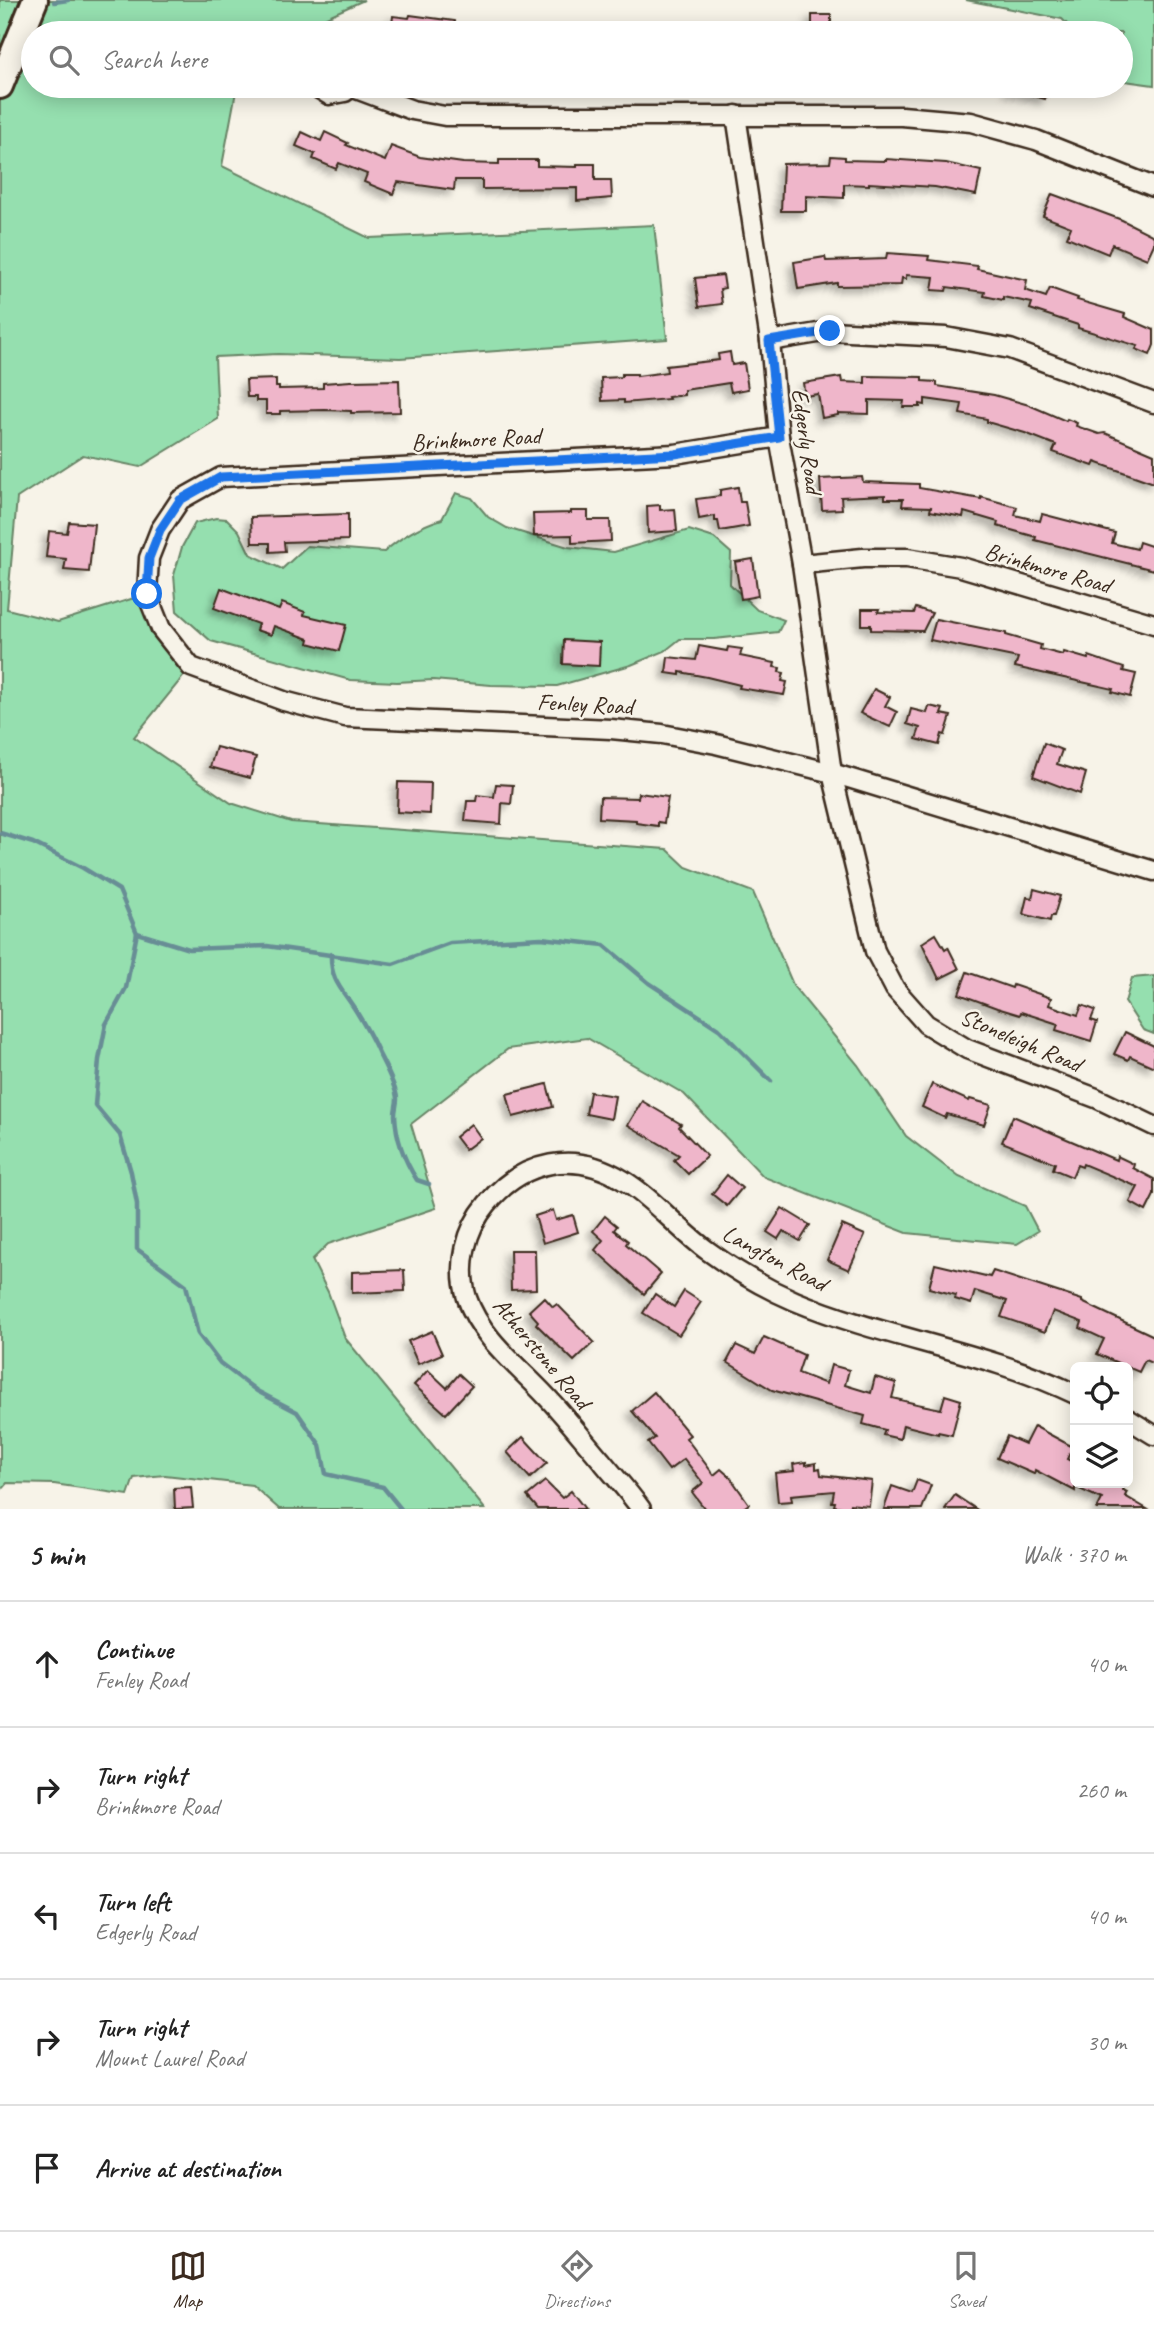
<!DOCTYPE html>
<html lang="en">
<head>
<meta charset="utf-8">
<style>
  :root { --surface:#fff; --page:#f2f2f2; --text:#222; --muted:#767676; --line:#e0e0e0; --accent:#3b2a1e }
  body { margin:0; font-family:Caveat,sans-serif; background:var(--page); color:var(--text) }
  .controls { position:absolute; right:21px; bottom:21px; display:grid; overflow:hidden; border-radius:10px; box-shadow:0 4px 18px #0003 }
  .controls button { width:63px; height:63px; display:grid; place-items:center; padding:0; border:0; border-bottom:2px solid var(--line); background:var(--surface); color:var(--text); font:35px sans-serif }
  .stop { position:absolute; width:21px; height:21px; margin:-16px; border:5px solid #1a73e8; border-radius:50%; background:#fff }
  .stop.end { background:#1a73e8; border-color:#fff; box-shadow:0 2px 7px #0008 }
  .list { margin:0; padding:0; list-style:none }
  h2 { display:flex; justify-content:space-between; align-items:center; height:91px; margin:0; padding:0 28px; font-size:30px }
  h2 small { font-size:23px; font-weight:400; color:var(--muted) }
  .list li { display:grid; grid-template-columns:46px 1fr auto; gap:21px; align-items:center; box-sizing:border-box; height:126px; padding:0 28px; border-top:2px solid var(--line) }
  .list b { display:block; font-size:26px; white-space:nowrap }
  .list p { margin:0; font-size:23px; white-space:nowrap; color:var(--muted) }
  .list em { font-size:23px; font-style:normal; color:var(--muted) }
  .icon { flex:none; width:38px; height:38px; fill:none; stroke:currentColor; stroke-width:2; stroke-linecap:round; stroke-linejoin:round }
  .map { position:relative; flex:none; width:1154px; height:1509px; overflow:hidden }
  .search { position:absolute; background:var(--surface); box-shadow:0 4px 18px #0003; left:21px; right:21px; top:21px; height:77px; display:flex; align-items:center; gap:18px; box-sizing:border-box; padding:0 24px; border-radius:38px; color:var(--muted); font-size:26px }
  .sheet { height:721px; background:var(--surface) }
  nav { display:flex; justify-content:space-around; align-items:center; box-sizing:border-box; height:98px; border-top:2px solid var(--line); background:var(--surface); font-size:19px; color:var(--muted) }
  nav a { display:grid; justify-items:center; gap:4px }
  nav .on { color:var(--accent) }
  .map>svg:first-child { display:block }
  .green { fill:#95dfaf; stroke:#688466; stroke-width:2 }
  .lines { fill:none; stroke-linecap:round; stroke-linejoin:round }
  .stream { stroke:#678d95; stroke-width:4.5 }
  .building { fill:#efb6ca; stroke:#3b2a1e; stroke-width:2; filter:url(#shadow) }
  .street-casing { stroke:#3b2a1e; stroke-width:23 }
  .secondary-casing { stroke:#3b2a1e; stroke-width:30 }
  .street { stroke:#f7f3e8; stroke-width:18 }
  .secondary { stroke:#f7f3e8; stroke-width:24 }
  .route { stroke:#1a73e8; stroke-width:9 }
  .labels { text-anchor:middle; stroke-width:5; stroke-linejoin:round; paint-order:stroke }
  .street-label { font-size:24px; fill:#3b2a1e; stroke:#f7f3e8 }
</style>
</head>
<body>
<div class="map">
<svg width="1154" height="1509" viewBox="0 0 1154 1509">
  <defs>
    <filter id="shadow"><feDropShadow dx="-5" dy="5" stdDeviation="3.5" flood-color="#0004"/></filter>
  </defs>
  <rect width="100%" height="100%" fill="#f7f3e8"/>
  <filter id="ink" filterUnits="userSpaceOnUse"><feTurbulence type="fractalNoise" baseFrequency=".0143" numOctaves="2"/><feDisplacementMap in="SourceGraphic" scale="14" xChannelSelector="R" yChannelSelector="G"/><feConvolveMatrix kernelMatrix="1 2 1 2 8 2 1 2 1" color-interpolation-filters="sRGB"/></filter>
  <g filter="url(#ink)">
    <g class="green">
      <path d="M0,0H364L291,33H33V86H237L222,166L369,238L654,225L667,339L400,358L278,354L215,357L218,419L140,467L83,455L17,498L7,609L58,622L147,594L191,667L134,737L231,803L291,822L667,849L686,867L753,892L794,987L858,1065L906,1136L959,1177L1025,1206L1038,1231L1017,1244L907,1233L764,1177L684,1094L587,1038L508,1049L411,1124L436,1208L328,1244L312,1260L328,1292L345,1338L485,1509H279L252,1485L165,1475L134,1478L128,1495L54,1484L7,1483L0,1491V1509V1140L2,1138L0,1135Z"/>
      <path d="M966,0H1154V85L1125,81L1121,77V33H1076L1062,19Z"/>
      <path d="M456,493L472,498L488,517L507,528L568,547L614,552L689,530L714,538L731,553L730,584L757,610L784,620L778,632L714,639H680L665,651L631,665L557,686L491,685L433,680L397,682L350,680L211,641L177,611L174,575L182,547L195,523L216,518L227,519L239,531L250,554L282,569L307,546L384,552C402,536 419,526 442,519Z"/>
      <path d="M1154,976V1034L1143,1030L1125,1002L1132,978Z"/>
    </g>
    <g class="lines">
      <g class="stream">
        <path d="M54,2L68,0"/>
        <path d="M0,833L33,843L83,868L119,890L137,933L126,988L106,1024L99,1060L95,1105L120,1135L131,1172L137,1204V1249L186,1285L198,1334L220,1363L257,1391L297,1412L320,1445L326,1474L383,1487L401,1509"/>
        <path d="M137,933L189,949L267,946L393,964L450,943L541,938L604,945L649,983L719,1029L771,1081"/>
        <path d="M331,954C330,981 343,990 356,1011C364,1024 373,1039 379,1054C384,1064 397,1088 397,1099C397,1104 395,1109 395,1115C396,1139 404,1160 417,1180L429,1184"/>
      </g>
    </g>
    <g class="building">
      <path d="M410,15L455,21L453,33H391L393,16L409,18Z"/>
      <rect x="812" y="15" width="19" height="18"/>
      <path d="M1010,86H1049L1045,99L1010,90Z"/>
      <path d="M302,132L321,141L325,132L348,143L346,145L385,161L391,146L420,157L463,163L499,164V160H537V166L577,167V164H595V180H611L612,198L577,201V188L482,189V180H455L454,190L398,182L393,194L364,182L367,174L339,163L336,169L313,159L315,154L296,146Z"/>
      <path d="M831,156L845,157V160L886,161V159L946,163L981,171L976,195L935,187L869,183V185L844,184V198L806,196V211H781L783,164L830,163Z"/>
      <path d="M1052,194L1122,220L1154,236V244L1147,259L1112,244L1108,254L1067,237L1071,227L1043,216Z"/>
      <path d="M887,253L929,256L928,260L978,266L977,269L1027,280L1025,290L1046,297L1050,288L1078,298L1077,300L1125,314L1124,317L1154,330V345L1150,355L1136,349L1138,346L1078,328V325L1030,309L1032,303L1003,297V300L984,296L985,292L947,287L946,291L932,290L934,277L906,275V279L902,278L901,285L837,286V283L798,289L794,262L825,257L826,261L886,259Z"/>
      <path d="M723,275L725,288L720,289L722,304L699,307L695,278Z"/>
      <path d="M730,352L732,365L744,363L748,389L731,392L729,383L684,390V395L668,397L669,399L624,403V400L602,401L601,378L622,377V374H637V376L667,372L666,366L719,360L718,354Z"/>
      <path d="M865,376L922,377V381L937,382V386L994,395L1029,405L1066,421L1067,419L1077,423L1076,426L1099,434L1105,433L1154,454V483L1095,462L1093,466L1053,452L1056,445L1025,433L987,422V419L960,414L962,404L925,399V405L920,404V407H903L904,401L869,400V414L838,413V415L822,418L818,394L805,396L803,383L841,377L842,382L865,383Z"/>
      <path d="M276,379V387H279V389L323,388V383L351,381L399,380L400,412L351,413V411L325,410L280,411V414H266V401H256V397H247L246,380Z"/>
      <path d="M862,477L863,482L919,484V488L981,499V497L1017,507L1015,515L1040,521L1042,514L1115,533L1112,543L1137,549L1139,542L1154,547V570L1035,540L1036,537L997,526L998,522L964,512L963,517L930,511L931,507L902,506L903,499H885V495L841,497L842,509L822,510L820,479Z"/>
      <path d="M738,487L740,502H745L749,526L720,531L718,521H715V516L699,519L696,499L720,496V490Z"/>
      <path d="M660,505V510L675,509L677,531L648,533L647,506Z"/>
      <path d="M571,511H588V520H610L611,541L572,543V535L534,536L533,514L571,513Z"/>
      <path d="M348,514V540L284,542L285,551L270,552V543H252L251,517Z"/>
      <path d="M69,522L94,524L89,572L64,570L66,559L46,557L49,531L67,533Z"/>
      <path d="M753,559L758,596L741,599L735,562Z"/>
      <path d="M221,588L279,610L282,603L305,612L304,615L346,625L339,651L308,643L309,639L274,626L271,635L256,630L258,624L214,608Z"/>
      <path d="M916,608L932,613L923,631L871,630V625H862V609H879L878,612L914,613Z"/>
      <path d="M936,619L1006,633V635L1041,645L1040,649L1063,655L1064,652L1088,659L1089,656L1124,668L1123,671L1136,674L1130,697L1112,692L1113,689L1015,667L1018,658L930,640Z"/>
      <path d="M564,640L600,642L599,666L563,664Z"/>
      <path d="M699,646L727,651L728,647L742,649L740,656L775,663L774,667L780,668L779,672L784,673L782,681L787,682L784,695L739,688L740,685L707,677L680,672V675L666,673L668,657L696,660Z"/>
      <path d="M874,689L890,697L885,706L897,712L890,727L860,713Z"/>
      <path d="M929,706L943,709L941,714L951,716L945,735L942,734L939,745L916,739L920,728L907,724L911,709L927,713Z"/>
      <path d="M1044,743L1062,750L1057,764L1086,773L1080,794L1033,776Z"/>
      <path d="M216,747L256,757L250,778L210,767Z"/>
      <path d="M398,782L431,783L430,814L397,812Z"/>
      <path d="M496,784L513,785L511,804L502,803L501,824L465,821L467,801H476L477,795L494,797Z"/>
      <path d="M639,793L668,797L664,823L658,822V826L636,823V820L599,818L600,797L638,798Z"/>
      <path d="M1034,889L1060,896L1054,916H1051L1050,921L1023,914L1027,897L1032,898Z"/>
      <path d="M936,934L945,949L948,947L959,969L939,979L922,943Z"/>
      <path d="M967,972L1012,988L1013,985L1051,998L1049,1005L1078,1015L1082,1005L1095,1010L1091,1020L1097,1022L1091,1041L1056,1030L1058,1024L1021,1012L1020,1015L997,1008L959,994Z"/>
      <path d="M1125,1032L1154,1046V1067L1130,1056L1128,1060L1114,1054Z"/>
      <path d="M547,1084L553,1107L513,1117L507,1094Z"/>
      <path d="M932,1084L969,1101L970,1099L991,1105L984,1125L947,1114L945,1118L922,1107Z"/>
      <path d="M590,1092L615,1096L611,1119L586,1114Z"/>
      <path d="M642,1101L681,1124L679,1127L707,1156L688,1174L674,1160L679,1155L628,1125Z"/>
      <path d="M1013,1116L1116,1160L1117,1156L1134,1164L1133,1168L1154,1179V1195L1146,1211L1130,1202L1138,1187L1083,1164L1082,1167L1077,1165L1072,1177L1053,1169L1055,1163L1002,1142Z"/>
      <path d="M471,1124L481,1138L465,1150L455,1137Z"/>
      <path d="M727,1175L742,1188L727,1206L712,1194Z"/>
      <path d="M782,1208L810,1225L800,1241L783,1231L778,1239L767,1232Z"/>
      <path d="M553,1210L556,1220L573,1215L578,1232L543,1243L535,1216Z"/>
      <path d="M605,1216L617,1226L614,1230L628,1241L626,1244L661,1274L644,1294L595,1250L603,1240L593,1231Z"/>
      <path d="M842,1225L865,1235L849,1270L827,1260Z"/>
      <path d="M510,1250H535L536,1289L511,1290Z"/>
      <path d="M935,1264L990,1277L993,1271L1082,1300V1302L1154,1336V1364L1145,1360L1139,1372L1097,1354L1104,1339L1080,1328L1082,1322L1053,1311L1045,1332L1001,1317L1007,1301L975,1291L971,1304L955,1299L956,1295L929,1288Z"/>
      <path d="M404,1270L405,1291L352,1293V1272Z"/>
      <path d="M684,1291L701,1302L679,1335L643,1313L655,1294L674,1307Z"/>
      <path d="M544,1297L553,1307L557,1304L594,1342L574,1361L536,1324L538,1321L529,1311Z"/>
      <path d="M432,1331L442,1354L418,1364L408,1341Z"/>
      <path d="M764,1337L804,1355L798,1373L826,1384L831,1365L849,1370L845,1385L871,1393L875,1377L896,1383L892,1398L917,1404L941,1409L945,1395L961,1400L952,1435L938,1432V1434L903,1425L900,1439L883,1435L885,1430L863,1424L865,1416L772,1390L727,1362L736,1345L755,1354Z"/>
      <path d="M428,1370L447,1388L459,1374L472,1386L446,1414L414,1385Z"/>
      <path d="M654,1392L690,1435L686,1438L714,1475L721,1469L730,1477L749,1504L742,1509H705L692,1492L703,1483L684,1459L669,1470L648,1443L655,1438L632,1411Z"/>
      <path d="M1034,1426L1073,1447L1067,1459L1075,1463V1483H1126L1123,1490L1127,1492L1125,1496L1147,1509H1097L1102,1499L1075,1487V1491L1035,1470L1034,1474L997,1458L1007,1436L1025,1444Z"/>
      <path d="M523,1437L547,1463L530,1478L507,1452Z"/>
      <path d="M806,1462V1465L816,1463V1469L820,1468L821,1475L872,1481L869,1506L850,1504V1508L834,1506L835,1502H832L834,1491L791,1495L792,1501L778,1502L775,1473L794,1471L793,1464Z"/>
      <path d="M917,1480L931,1485L922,1509H884L892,1486L912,1493Z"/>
      <path d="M545,1481L562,1498L571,1491L585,1509H538L527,1496Z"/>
      <path d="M191,1487L193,1508L175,1509L174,1488Z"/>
      <path d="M955,1495L976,1509H945Z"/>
    </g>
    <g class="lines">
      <g class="street-casing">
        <g id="street">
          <path d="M314,86L329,95L345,92L352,86"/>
          <path d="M351,87L412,110L445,116H902L971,122L1036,140L1154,187"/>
          <path d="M736,115L770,341L779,437L802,564L832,773L875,951L895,989L926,1024L967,1049L1096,1098L1154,1126"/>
          <path d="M770,341L830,331L946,337L1010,349L1154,403"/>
          <path d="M779,437L675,454L221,477L180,500L160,530L149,558L147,594L161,629L191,667L284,701L345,717L611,729L662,734L716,744L832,773L1154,871"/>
          <path d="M802,564L863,558H907L961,567L1154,624"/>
          <path d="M1128,1419L1154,1435"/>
          <path d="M641,1509C629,1492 614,1476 601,1460C583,1439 565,1416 546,1396C519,1367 480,1337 467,1298C457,1266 466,1229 487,1204C523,1160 575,1150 623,1180C654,1199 679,1230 708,1251C734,1270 765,1288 795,1301C886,1339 986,1351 1075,1394"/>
        </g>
      </g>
      <g class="secondary-casing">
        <path id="secondary" d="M0,86L35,0"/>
      </g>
      <use href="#street" class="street"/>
      <use href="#secondary" class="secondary"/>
    </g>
  </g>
  <g class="lines" filter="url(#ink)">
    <path class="route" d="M147,594L149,558L160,530L180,500L221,477L675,454L779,437L769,341L830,331"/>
  </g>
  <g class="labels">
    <g class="street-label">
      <text transform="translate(476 439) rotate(-3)" y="8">Brinkmore Road</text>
      <text transform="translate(807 441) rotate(82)" y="8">Edgerly Road</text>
      <text transform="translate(1048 568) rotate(16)" y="8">Brinkmore Road</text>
      <text transform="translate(585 704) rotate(3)" y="8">Fenley Road</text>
      <text transform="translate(1021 1040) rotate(23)" y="8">Stoneleigh Road</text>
      <text transform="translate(775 1258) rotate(28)" y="8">Langton Road</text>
      <text transform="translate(542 1353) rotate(50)" y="8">Atherstone Road</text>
    </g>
  </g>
</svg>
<div class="controls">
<button><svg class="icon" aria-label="locate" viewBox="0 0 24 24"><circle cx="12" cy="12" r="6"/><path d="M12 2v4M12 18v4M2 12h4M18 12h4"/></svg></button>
<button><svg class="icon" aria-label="layers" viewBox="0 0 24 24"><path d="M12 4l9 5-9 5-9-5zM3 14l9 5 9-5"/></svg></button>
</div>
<div class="stop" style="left:147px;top:594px"></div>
<div class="stop end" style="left:830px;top:331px"></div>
<div class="search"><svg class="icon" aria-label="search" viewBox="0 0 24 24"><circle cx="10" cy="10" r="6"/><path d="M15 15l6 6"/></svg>Search here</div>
</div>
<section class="sheet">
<h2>5 min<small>Walk · 370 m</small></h2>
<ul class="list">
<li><svg class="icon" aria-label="ahead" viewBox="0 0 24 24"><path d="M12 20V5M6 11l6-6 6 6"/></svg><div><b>Continue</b><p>Fenley Road</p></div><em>40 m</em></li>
<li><svg class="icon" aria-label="right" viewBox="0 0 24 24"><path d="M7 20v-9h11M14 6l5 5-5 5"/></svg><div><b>Turn right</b><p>Brinkmore Road</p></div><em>260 m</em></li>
<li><svg class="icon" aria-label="left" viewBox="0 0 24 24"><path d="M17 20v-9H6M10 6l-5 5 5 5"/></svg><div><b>Turn left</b><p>Edgerly Road</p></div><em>40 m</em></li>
<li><svg class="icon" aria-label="right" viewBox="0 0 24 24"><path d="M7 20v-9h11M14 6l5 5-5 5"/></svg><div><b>Turn right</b><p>Mount Laurel Road</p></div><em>30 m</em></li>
<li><svg class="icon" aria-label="arrive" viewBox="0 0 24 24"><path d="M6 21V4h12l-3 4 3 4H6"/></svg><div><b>Arrive at destination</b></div></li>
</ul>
</section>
<nav>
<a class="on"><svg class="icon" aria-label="map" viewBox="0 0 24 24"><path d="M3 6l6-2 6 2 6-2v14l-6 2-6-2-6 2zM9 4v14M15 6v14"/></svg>Map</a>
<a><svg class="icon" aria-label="directions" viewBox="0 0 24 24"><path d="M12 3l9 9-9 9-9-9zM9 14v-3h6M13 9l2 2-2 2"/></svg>Directions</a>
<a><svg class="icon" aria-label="saved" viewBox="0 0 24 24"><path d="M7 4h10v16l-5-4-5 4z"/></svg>Saved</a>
</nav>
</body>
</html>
